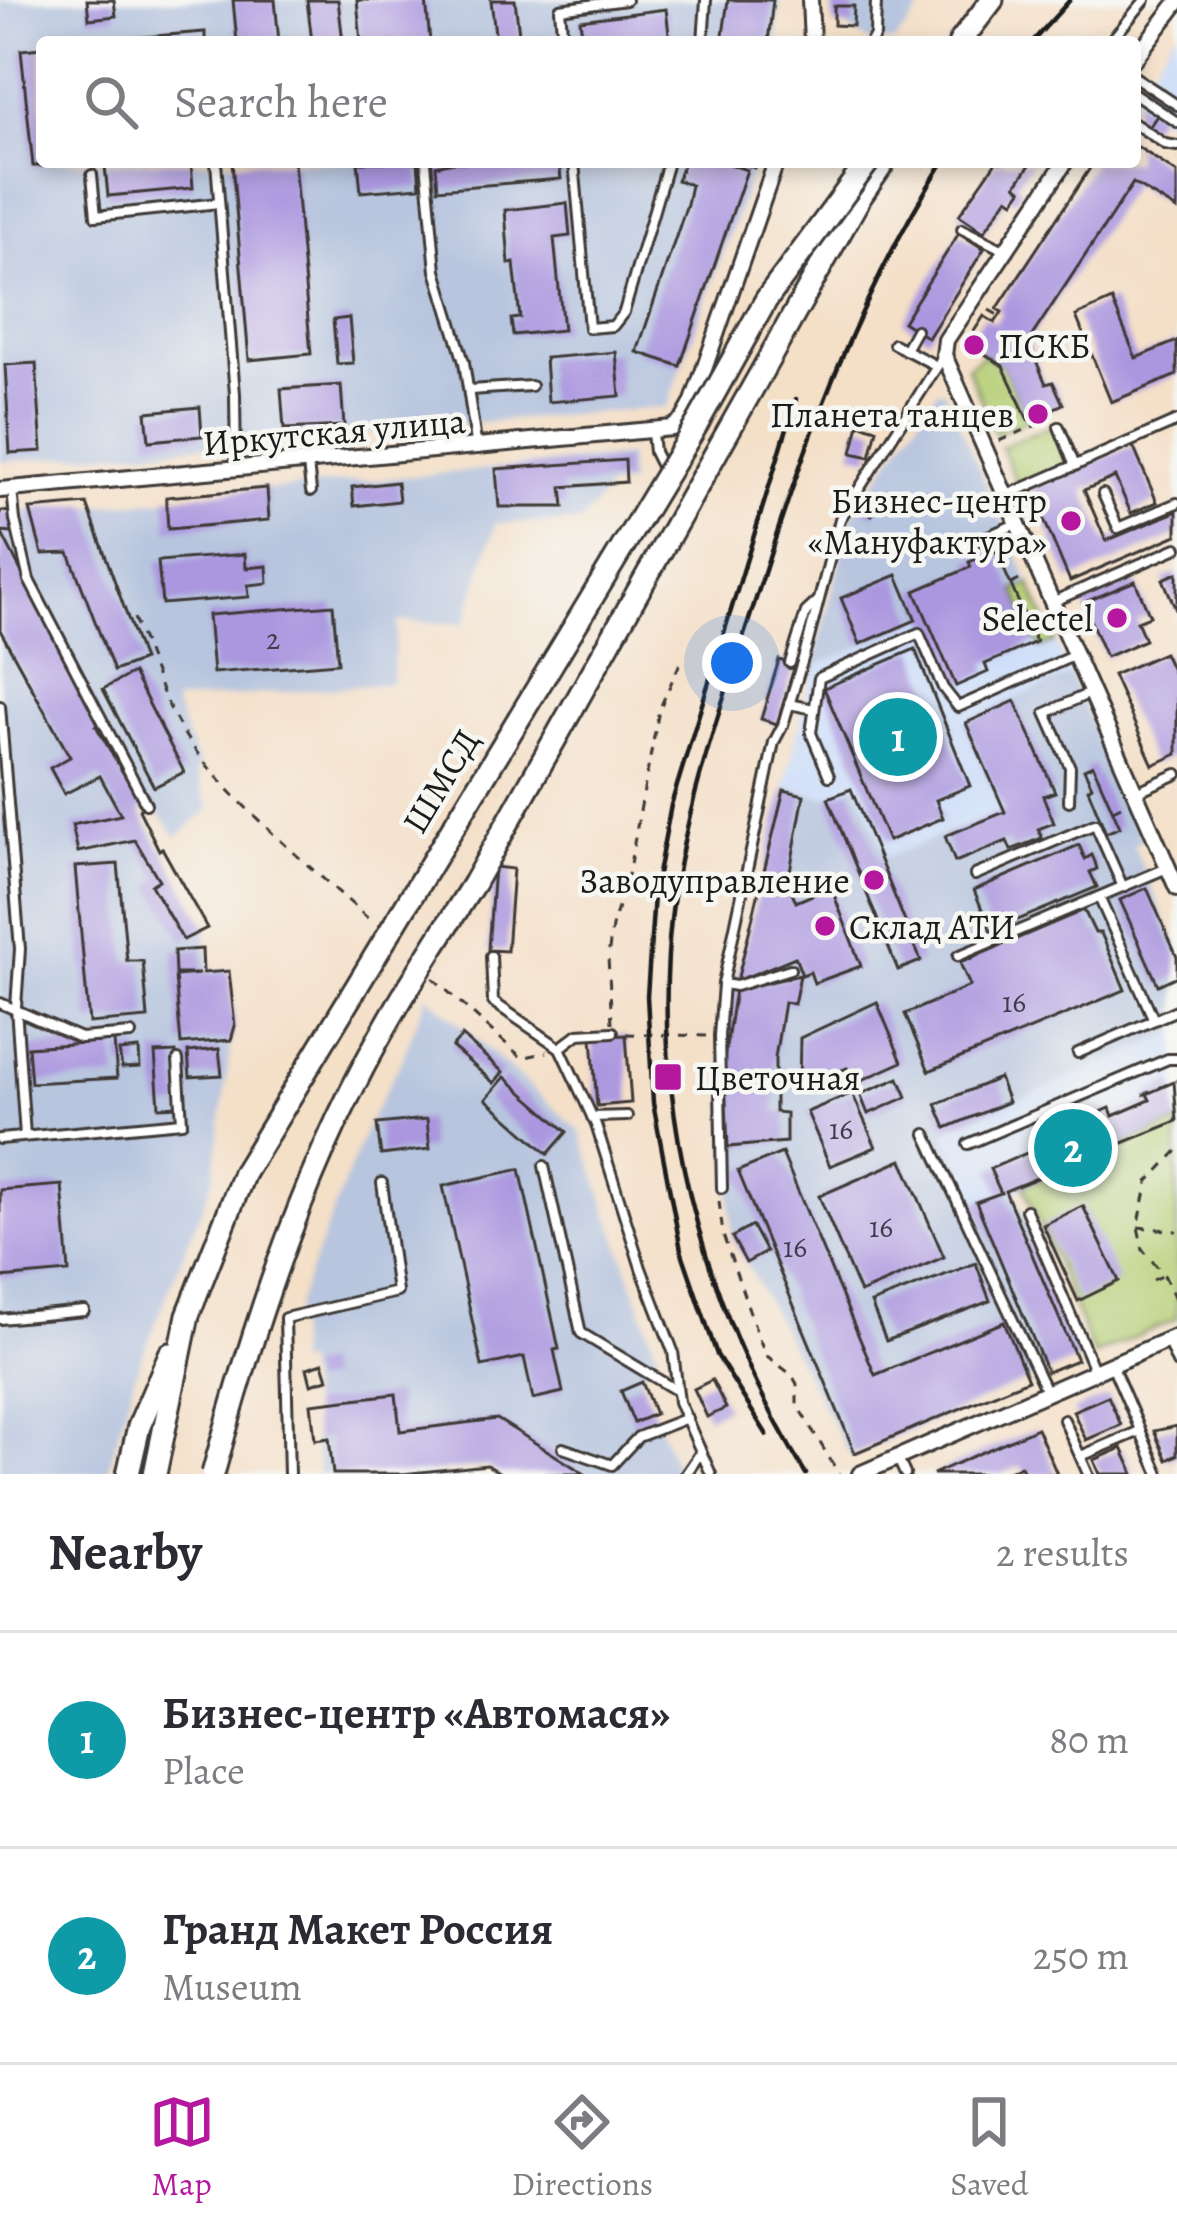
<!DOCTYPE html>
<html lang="en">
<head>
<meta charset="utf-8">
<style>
  :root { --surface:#fff; --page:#f2f2f3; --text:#2b2b33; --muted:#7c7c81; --line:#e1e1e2; --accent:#b5179e }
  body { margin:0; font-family:Alegreya,serif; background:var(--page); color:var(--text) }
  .you { position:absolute; left:732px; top:663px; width:42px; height:42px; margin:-30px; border:9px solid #fff; border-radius:50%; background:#1a73e8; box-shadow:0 0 0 18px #1a73e833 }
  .badge { display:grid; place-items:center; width:78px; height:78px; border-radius:50%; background:var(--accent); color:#fff; font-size:39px; font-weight:700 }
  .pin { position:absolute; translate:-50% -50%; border:6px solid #fff; box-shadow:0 3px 12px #0006 }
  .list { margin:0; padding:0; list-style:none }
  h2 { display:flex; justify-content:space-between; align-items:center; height:156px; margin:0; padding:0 48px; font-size:51px }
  h2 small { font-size:39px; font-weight:400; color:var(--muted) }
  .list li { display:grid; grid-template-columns:78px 1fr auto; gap:36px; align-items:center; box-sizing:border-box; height:216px; padding:0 48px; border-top:3px solid var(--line) }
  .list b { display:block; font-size:45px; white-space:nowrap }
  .list p { margin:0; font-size:39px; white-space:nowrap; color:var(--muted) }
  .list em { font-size:39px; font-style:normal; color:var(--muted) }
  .icon { flex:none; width:66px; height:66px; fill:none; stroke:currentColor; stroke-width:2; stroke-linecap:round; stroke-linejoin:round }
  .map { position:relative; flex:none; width:1177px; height:1474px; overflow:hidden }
  .search { position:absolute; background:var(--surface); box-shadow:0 6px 18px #0003; left:36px; right:36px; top:36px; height:132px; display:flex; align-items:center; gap:30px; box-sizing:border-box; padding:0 42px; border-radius:12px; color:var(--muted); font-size:45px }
  .sheet { height:588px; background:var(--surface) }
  nav { display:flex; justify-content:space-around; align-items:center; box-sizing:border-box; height:168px; border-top:3px solid var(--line); background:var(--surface); font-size:33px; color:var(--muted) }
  nav a { display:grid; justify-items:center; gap:6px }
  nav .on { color:var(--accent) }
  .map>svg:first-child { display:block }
  .built { fill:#cbdcf9 }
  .industrial { fill:#b7c5de }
  .green { fill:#b5ce74; stroke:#687548; stroke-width:3 }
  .building { fill:#ab97df }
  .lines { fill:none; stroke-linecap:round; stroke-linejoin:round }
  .lane-casing { stroke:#3c3936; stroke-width:14 }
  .street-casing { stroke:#3c3936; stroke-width:20 }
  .primary-casing { stroke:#3c3936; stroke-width:27 }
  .path { stroke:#3c3936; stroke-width:3; stroke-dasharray:9 9; stroke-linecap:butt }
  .lane { stroke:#fff; stroke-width:8 }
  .street { stroke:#fff; stroke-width:14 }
  .primary { stroke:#fff; stroke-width:21 }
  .rail { stroke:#1c1c1c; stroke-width:4.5 }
  .primary-bridge-casing { stroke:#3c3936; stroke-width:27; stroke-linecap:butt }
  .primary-bridge { stroke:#fff; stroke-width:21 }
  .poi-dot { fill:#b5179e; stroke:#f6f6f2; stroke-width:4.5 }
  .labels { text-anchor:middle; stroke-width:9; stroke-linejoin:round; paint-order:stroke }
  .number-label { font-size:30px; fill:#403b4d }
  .poi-label { font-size:36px; fill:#1c1c1c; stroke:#f6f6f2; text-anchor:end }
  .street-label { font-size:36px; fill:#1c1c1c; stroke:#f6f6f2 }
</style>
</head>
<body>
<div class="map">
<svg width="1177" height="1474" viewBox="0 0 1177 1474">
  <rect width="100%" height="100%" fill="#f6f6f2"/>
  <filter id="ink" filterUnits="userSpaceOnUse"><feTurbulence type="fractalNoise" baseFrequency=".00833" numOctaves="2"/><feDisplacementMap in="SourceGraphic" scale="24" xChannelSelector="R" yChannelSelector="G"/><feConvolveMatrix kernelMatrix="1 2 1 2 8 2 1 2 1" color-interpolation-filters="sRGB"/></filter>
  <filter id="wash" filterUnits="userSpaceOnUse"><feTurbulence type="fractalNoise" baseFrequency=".004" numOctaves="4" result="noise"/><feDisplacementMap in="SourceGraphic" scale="48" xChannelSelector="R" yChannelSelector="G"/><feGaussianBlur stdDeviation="2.7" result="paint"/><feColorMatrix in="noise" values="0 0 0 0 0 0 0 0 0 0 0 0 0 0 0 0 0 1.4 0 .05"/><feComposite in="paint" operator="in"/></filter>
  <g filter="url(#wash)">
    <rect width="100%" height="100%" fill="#f4dfc7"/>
    <g class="built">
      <path d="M1177,30V128L1135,100V92Z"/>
      <path d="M927,617L955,685L989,671L986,665L1053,635L1070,675L964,723L1003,811L887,857L826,797L784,790L813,667Z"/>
      <path d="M1177,1032V1123L1014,1192L971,1203L944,1131Z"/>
    </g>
    <g class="industrial">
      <path d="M0,0H781L776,42H42V162H756L667,407L0,462Z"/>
      <path d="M831,0H929L895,42H870L832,19Z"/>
      <path d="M938,390H944L1053,635L987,664L989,672L956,686L926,618L813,667L851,518Z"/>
      <path d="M628,456L629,484L609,487L581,522L496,523L465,624L398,621L391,683L173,702L199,766L195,772L210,809L177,837L152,804L141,811L206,930L210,969H226L233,1031L213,1180L135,1375L107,1474H0V515Z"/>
      <path d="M1070,675L1142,840L1133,844L1177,948V1032L944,1131L971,1202L1014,1192L1082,1358L850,1456L732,1237L723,1060L735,982L784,789L826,797L856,785L887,857L1002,812L964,722Z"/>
      <path d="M427,995L580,1131L658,1356L640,1375L678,1474H498L486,1467L421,1474H319L304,1362L296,1365V1306L365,1130L402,1059Z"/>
    </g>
    <g class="green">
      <path d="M984,354L1003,366L1027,420L996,434L967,367Z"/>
      <path d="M1050,426L1067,464L1018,486L1001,447Z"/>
      <path d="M1030,584L1055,642L1040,648L1015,590Z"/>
      <path d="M1177,1123V1319L1094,1355L1024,1186Z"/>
    </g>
    <g id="blocks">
      <g class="building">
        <path d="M87,0H114L116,16L89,19Z"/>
        <path d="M233,0H275L279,42H237Z"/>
        <path d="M307,0H338L343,42H312Z"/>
        <path d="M357,0H426L430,42H361Z"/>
        <path d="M491,0H515L520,42H496Z"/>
        <path d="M728,0H773L768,42H722Z"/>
        <path d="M834,6H854L853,26L834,25Z"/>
        <path d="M666,9L670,42H583L580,20Z"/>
        <path d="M205,32V42H119V39Z"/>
        <path d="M42,48V166H33L21,50Z"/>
        <path d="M1135,100L1158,114L1148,129L1135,120Z"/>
        <path d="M1135,145L1177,173V210L1133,183L1028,342L1046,384L1053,382L1063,404L1028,420L1003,366L967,342L984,316L995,323L1002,312L997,309L1094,162H1135Z"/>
        <path d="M148,162H191L193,188L108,196L105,166Z"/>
        <path d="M232,162H294L311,354L249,360Z"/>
        <path d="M358,162H418L420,187L361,192Z"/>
        <path d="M453,162H559L561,179L438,189L436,166Z"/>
        <path d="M684,162H723L747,170L680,366L637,352L687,204L691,185L677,180Z"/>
        <path d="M996,162H1032L1016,185L1022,190L1014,201L1008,197L984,232L959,215Z"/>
        <path d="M567,203L570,236L554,238L563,330L513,335L511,319L520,318L514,263L509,264L505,210Z"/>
        <path d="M959,233L984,249L928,338L903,322Z"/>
        <path d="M1112,300L1136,358L1177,341V375L1111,402L1076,316Z"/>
        <path d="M349,318L353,363L337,364L333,320Z"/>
        <path d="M616,352L620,396L548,402L545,358Z"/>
        <path d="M36,363L42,451L10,453L5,365Z"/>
        <path d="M341,385L344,426L284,429L281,389Z"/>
        <path d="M200,407L202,436L149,441L146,412Z"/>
        <path d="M859,424L877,429L870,457L852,453Z"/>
        <path d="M1133,446L1157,502L1131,513L1115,477L1084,490L1106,541L1177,511V535L1070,581L1031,489Z"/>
        <path d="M625,460L626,482L562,487L564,507H499L496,469Z"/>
        <path d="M397,482L399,501L354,506L352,487Z"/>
        <path d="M267,488L269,520L168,529L166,497Z"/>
        <path d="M870,493L882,501L872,515L860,507Z"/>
        <path d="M87,504L143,660L114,671L69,553L42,554L30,509Z"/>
        <path d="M0,511L12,512L13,533L1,532L99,724L96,726L143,807L139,810L159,850L162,848L207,928L183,940L151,885L159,880L135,840L78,852L72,825L121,815L100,776L64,794L50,768L70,757L0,630Z"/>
        <path d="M996,551L1036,642L985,664L988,672L956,686L915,591L971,567L969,562Z"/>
        <path d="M245,554L246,568L267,566L268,583L248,585L249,597L162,604L158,561Z"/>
        <path d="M1177,573V612L1163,579Z"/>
        <path d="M897,575L916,620L860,644L841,598Z"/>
        <path d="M1135,581L1150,616L1137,621L1145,640L1106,657L1083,603Z"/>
        <path d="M333,605L338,663L213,673L208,615Z"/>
        <path d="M915,649L970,786L936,800L943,818L888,841L824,688Z"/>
        <path d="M1164,653L1177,681V754L1153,765L1113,675Z"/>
        <path d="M779,660L795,665L777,724L761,719Z"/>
        <path d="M133,673L184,772L154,787L103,689Z"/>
        <path d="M1015,701L1055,792L1043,796L1054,823L1038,829L1042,838L1011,850L1007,841L955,862L945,836L1005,812L966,723Z"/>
        <path d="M1093,765L1120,827L1106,833L1088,789L1092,786L1084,769Z"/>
        <path d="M851,789L921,961L898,970L828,798Z"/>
        <path d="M784,790L804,795L788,882L796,902L831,887L861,966L814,983L810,972L802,975L795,957L737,981Z"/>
        <path d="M1079,845L1085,859L1092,855L1095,862L1097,869L1090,872L1097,887L991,931L974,890Z"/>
        <path d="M118,864L127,961H143L148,1018L89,1023L75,867Z"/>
        <path d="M494,867L513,869L507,951L488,950Z"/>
        <path d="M1147,888L1177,957V976L1158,985L1120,900Z"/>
        <path d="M1084,910L1095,933H1101L1125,990L929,1071L905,1014L970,986L960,963Z"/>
        <path d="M202,949L203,973L229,971L235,1026L231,1040L181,1044L175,976L199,974H175L174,951Z"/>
        <path d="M800,975L794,1004L784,1002L775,1058V1112L786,1113V1142L728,1147L724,1060L735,990Z"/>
        <path d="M877,1002L902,1062L853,1084L847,1068L799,1088L800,1038Z"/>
        <path d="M626,1035L631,1103L597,1106L592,1037Z"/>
        <path d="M462,1036L503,1072L494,1083L452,1047Z"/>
        <path d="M114,1041L117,1078L31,1083L28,1047Z"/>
        <path d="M139,1049L140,1067L122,1068L119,1051Z"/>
        <path d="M219,1049L222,1075L190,1077L188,1052Z"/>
        <path d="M176,1052L180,1106L159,1107L155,1053Z"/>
        <path d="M505,1077L567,1132L548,1154L486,1099Z"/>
        <path d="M899,1078L907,1097L868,1114L860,1094Z"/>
        <path d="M999,1078L1008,1102L946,1128L936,1104Z"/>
        <path d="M1174,1082L1177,1121L1005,1191L1077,1360L1047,1372L976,1202L1001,1193L990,1169L1084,1128L1081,1121L1110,1108L1113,1116L1150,1100L1147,1094Z"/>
        <path d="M852,1093L876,1147L830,1166L807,1112Z"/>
        <path d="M427,1119L430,1149L381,1155L377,1124Z"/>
        <path d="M782,1153L875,1375L1004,1322L1028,1380L855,1453L738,1171Z"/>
        <path d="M902,1160L944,1257L860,1293L819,1196Z"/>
        <path d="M520,1169L559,1349L554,1350L563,1392L533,1399L524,1357L482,1366L443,1186Z"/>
        <path d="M62,1185L69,1272L0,1278V1190Z"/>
        <path d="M1083,1206L1119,1281L1078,1301L1043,1225Z"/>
        <path d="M752,1226L766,1252L746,1263L732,1237Z"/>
        <path d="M976,1263L990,1301L886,1341L871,1303Z"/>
        <path d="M323,1363L328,1379L311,1384L307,1368Z"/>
        <path d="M712,1380L726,1408L707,1417L694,1389Z"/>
        <path d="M642,1382L655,1414L634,1423L621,1391Z"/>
        <path d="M396,1394L400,1431L497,1419L585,1474H502L487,1465L402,1474H333L329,1438L315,1440L311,1404Z"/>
        <path d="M1108,1396L1121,1425L1086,1440L1073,1411Z"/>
        <path d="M1177,1426V1455L1167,1460L1154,1431Z"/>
        <path d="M1037,1428L1057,1474H1025L1021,1466L1001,1474H933Z"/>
        <path d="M1122,1448L1134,1474H1100L1094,1460Z"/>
      </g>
    </g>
  </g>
  <g filter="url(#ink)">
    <use href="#blocks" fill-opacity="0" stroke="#3c3936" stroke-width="3"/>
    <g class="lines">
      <g class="lane-casing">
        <g id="lane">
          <path d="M563,42L560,9L626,0"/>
          <path d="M703,42L706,0"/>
          <path d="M871,42L875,35L876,0"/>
          <path d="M1110,42L1145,0"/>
          <path d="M1135,77L1177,105"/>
          <path d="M1135,94L1177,122"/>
          <path d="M1135,124L1165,144L1177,146"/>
          <path d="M216,162L235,394L236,471"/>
          <path d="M426,162L436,271L464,362L477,449"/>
          <path d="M574,162L589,328L613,326L624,312L668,162"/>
          <path d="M92,175L96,216L219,203"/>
          <path d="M962,229L1004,250"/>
          <path d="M894,344L937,366"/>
          <path d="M905,350L916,330"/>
          <path d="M470,390L531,386"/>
          <path d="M1059,427L1075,466"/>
          <path d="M652,433L654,452L661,466"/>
          <path d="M308,464L311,491"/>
          <path d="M12,489L15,520L29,580L146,804"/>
          <path d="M1103,494L1118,528L1177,503"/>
          <path d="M1005,496L1177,421"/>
          <path d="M963,547L1016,524"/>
          <path d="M1052,602L1177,548"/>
          <path d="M790,663L806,612L818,601"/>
          <path d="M789,704L814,709"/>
          <path d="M0,706L20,949L16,1007L25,1136"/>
          <path d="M829,776L811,733L819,678L919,633L943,688L958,707L1075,655"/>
          <path d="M1136,792L1177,774"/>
          <path d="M1069,801L1070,767L1046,713L1090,693"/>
          <path d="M975,875L1095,824L1123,887"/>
          <path d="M1099,897L1154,1020"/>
          <path d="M491,956L493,1002L560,1048L596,1125L641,1268L673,1351L679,1402L711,1474"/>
          <path d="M958,956L1167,868"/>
          <path d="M723,984L736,986L790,969"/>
          <path d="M0,1003L80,1038L131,1034"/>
          <path d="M560,1048L578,1034L613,1032"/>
          <path d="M1078,1053L1177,1010"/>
          <path d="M592,1117L627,1116"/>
          <path d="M926,1134L1046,1391"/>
          <path d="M0,1139L182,1122L178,1060"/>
          <path d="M968,1144L1168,1059H1177"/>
          <path d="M544,1166L581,1333L674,1389"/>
          <path d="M722,1188L719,1036L723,984L774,742L783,725L808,642L840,519L943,357"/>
          <path d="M1026,1210L1095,1372"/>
          <path d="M0,1319L84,1311"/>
          <path d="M1168,1342L1177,1363"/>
          <path d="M1112,1365L1159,1474"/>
          <path d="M1064,1420L1088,1474"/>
          <path d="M563,1448L612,1465L638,1437L687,1418"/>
          <path d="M1081,1456L1140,1431"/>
          <path d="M898,1459L905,1474"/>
          <path d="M289,1474L285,1318L397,1292L382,1183"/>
          <path d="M686,1474L701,1452"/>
        </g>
      </g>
      <g class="street-casing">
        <g id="street">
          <path d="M810,0L812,42"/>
          <path d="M1135,58L1177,3"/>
          <path d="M1065,162L946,340L944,355L1177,888"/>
          <path d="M0,490L672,428L683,420L692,404L776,162"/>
          <path d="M860,1474L1177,1336"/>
        </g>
      </g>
      <g class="primary-casing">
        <g id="primary">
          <path d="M960,42L992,0"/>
          <path d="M474,883L860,197L884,162"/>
          <path d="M128,1474L139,1426L170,1354"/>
          <path d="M155,1474L188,1315L244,1173"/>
        </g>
      </g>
      <g class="path">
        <path d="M747,165L757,169"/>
        <path d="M989,310L1000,316"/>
        <path d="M999,441L1051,419"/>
        <path d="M1011,584L1026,577"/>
        <path d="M134,618C151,661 165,708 192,746C237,808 315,870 373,923"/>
        <path d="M1113,810L1127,803"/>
        <path d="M433,978L522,1058L547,1052"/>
        <path d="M612,1023L608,958L612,927L628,875L659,710L680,663"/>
        <path d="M626,1034L706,1036"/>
        <path d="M1143,1095L1177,1080"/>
        <path d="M1177,1151L1148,1182L1138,1227L1143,1250L1164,1275L1177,1303"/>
        <path d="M719,1201L723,1235L760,1341L767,1356L792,1375L797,1384V1405L839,1474"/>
        <path d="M1138,1227L1177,1231"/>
        <path d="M1153,1280L1162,1276"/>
      </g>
      <use href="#lane" class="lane"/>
      <use href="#street" class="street"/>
      <use href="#primary" class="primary"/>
      <g class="rail">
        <path d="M1032,42L1070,0"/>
        <path d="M767,1435L717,1355L681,1250L653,1103L647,996L654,895L671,805L796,399"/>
        <path d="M806,1474C712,1322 657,1136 668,955C675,829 722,705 760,586C807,437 859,295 943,162"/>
      </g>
      <g class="primary-bridge-casing">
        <g id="primary-bridge">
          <path d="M244,1173L697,424L766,300L868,162"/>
          <path d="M213,1474C256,1316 309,1157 392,1015C418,970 447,926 474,883"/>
        </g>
      </g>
      <use href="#primary-bridge" class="primary-bridge"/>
    </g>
  </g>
  <g class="poi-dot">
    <circle cx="974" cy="345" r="12"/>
    <circle cx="1038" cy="414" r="12"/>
    <circle cx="1071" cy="521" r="12"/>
    <circle cx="1117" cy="618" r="12"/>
    <circle cx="874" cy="880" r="12"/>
    <circle cx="825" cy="926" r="12"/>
    <rect x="653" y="1062" width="30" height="30" rx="6"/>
  </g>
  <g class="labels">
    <g class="number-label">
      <text x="273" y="649">2</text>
      <text x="1014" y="1012">16</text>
      <text x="841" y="1139">16</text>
      <text x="881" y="1237">16</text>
      <text x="795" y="1257">16</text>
    </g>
    <g class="poi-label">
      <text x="998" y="358" text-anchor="start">ПСКБ</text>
      <text x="1014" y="427">Планета танцев</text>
      <text x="1047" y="513">Бизнес-центр<tspan x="1047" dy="41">«Мануфактура»</tspan></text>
      <text x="1093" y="631">Selectel</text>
      <text x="850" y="893">Заводуправление</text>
      <text x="849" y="939" text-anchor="start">Склад АТИ</text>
      <text x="695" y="1090" text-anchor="start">Цветочная</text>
    </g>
    <g class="street-label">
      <text transform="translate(334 431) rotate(-5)" y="13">Иркутская улица</text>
      <text transform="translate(440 781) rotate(-59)" y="13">ШМСД</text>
    </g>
  </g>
</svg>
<div class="you"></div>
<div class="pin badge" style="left:898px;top:737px;background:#0f9aa8">1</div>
<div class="pin badge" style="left:1073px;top:1148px;background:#0f9aa8">2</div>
<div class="search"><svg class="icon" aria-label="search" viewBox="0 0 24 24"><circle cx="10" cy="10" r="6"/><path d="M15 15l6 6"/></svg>Search here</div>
</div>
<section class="sheet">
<h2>Nearby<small>2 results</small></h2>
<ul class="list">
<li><span class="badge" style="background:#0f9aa8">1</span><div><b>Бизнес-центр «Автомася»</b><p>Place</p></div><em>80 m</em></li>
<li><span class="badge" style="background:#0f9aa8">2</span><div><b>Гранд Макет Россия</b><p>Museum</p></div><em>250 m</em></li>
</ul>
</section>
<nav>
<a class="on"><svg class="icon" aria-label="map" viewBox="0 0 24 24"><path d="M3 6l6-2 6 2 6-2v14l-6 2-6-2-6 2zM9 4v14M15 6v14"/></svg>Map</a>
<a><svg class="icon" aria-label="directions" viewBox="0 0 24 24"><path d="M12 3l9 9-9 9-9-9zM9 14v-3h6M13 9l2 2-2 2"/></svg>Directions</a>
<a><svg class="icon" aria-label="saved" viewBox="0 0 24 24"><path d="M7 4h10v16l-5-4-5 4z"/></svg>Saved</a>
</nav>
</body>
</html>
